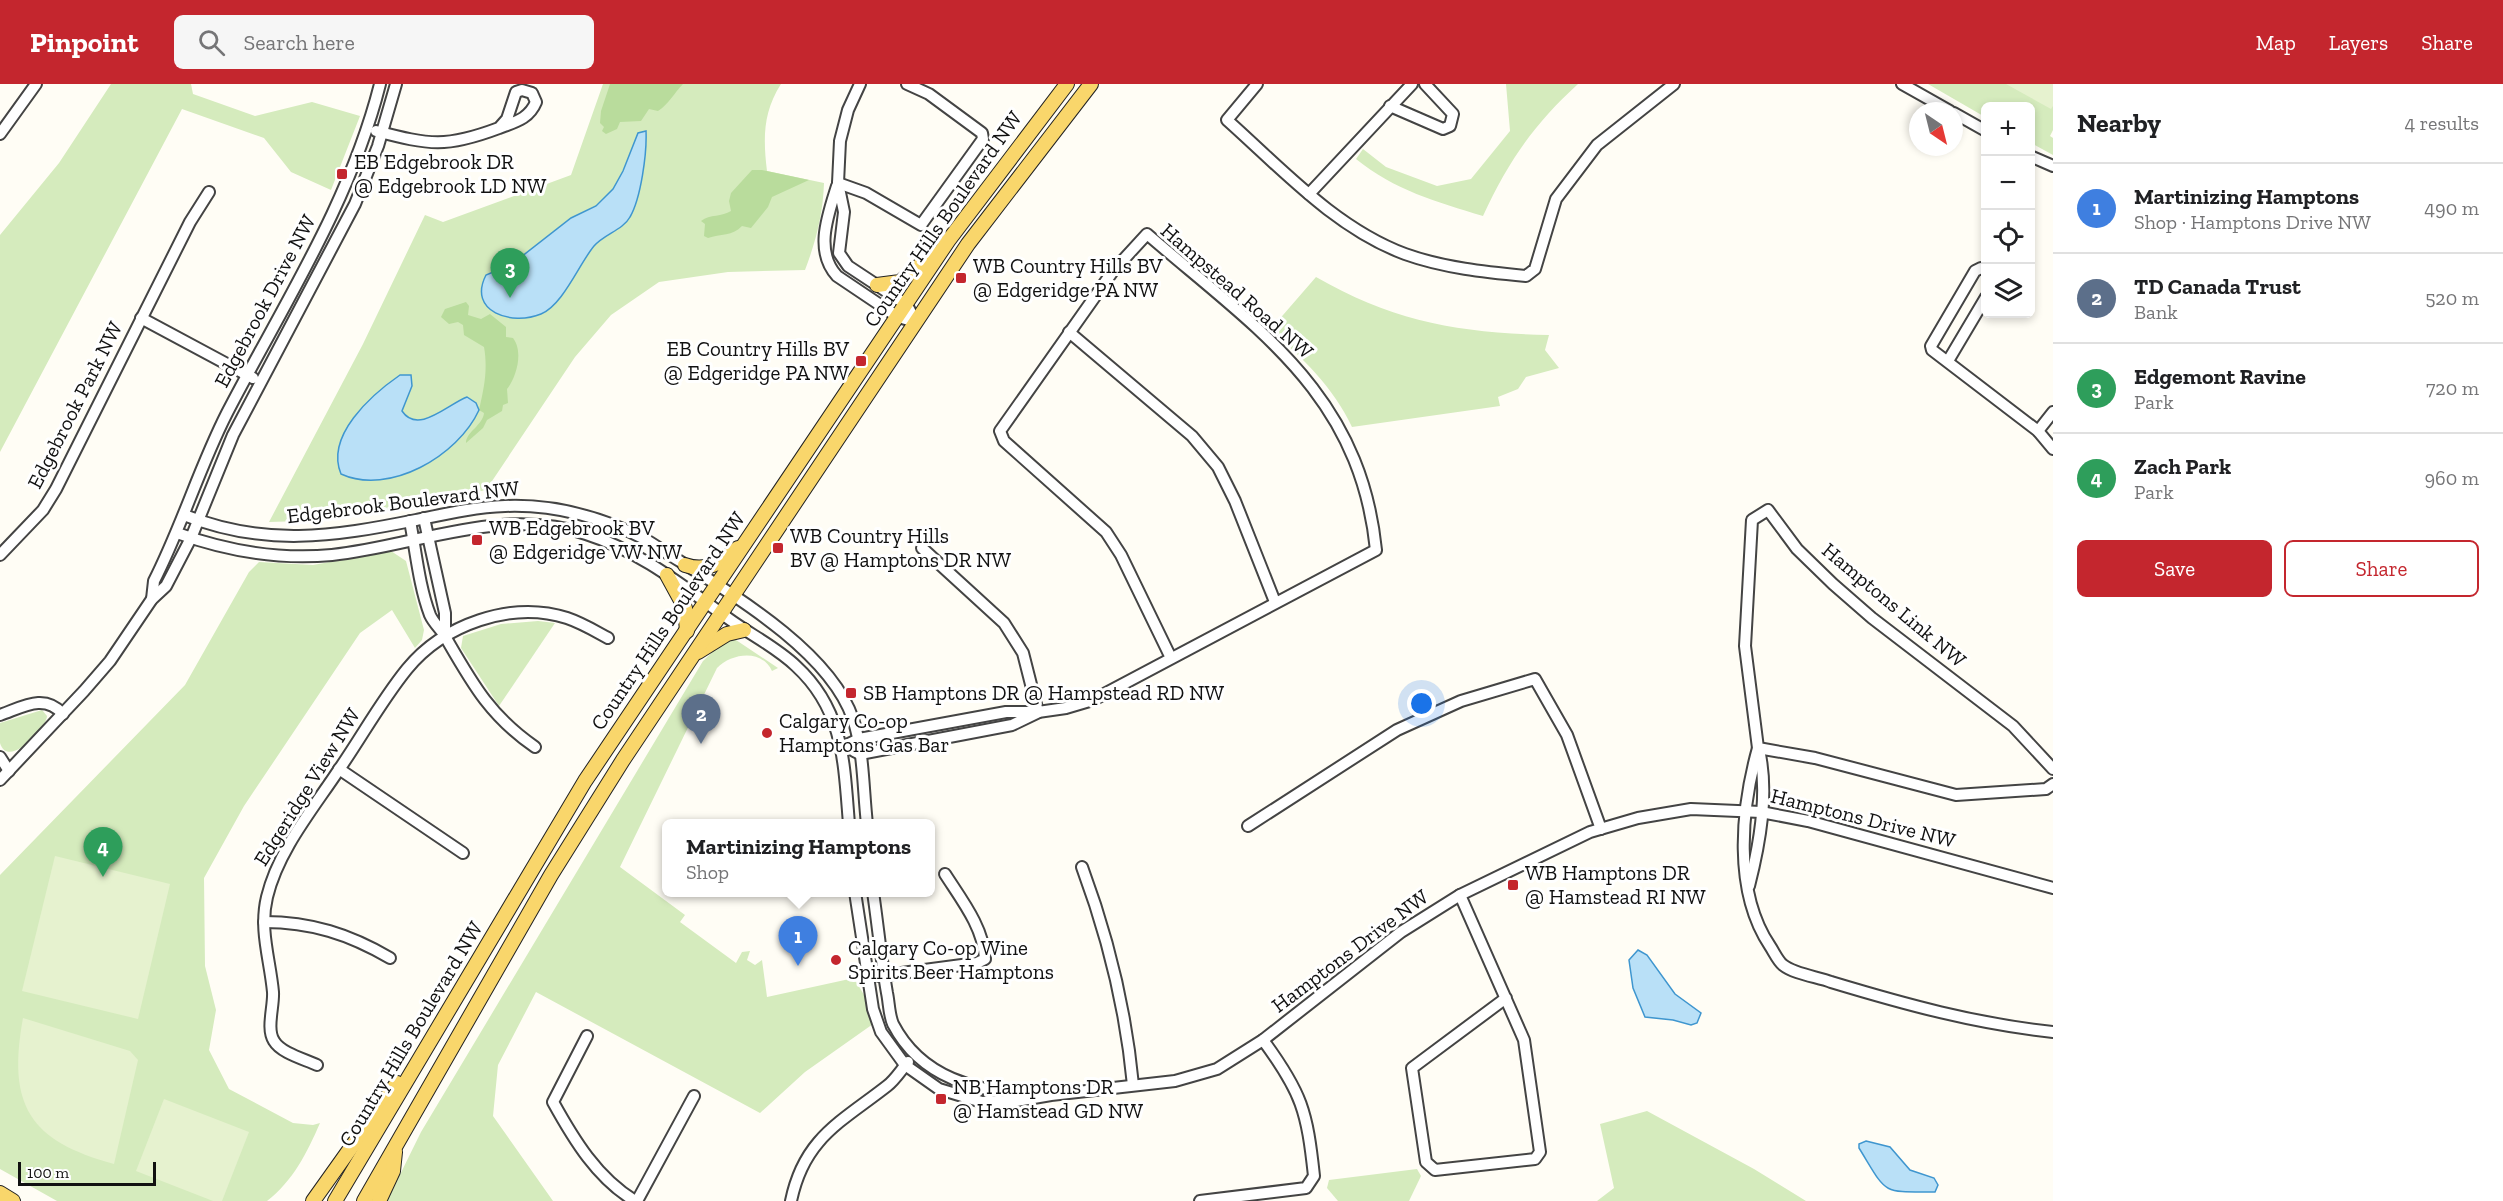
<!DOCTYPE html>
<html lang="en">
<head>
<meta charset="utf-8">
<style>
  :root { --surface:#fff; --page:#f6f6f6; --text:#202124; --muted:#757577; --line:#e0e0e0; --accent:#c4262e }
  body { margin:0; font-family:"Zilla Slab",serif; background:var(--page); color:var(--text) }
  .controls { position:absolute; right:18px; top:18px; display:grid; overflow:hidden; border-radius:9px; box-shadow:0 3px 9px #0003 }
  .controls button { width:54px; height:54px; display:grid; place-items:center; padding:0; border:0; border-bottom:2px solid var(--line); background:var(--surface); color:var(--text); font:30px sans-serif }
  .compass { position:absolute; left:1909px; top:18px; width:54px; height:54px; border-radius:50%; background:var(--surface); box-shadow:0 3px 9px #0003; rotate:145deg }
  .scale { position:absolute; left:18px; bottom:15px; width:138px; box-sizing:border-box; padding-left:6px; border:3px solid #111; border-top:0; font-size:16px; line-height:21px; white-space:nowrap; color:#111; -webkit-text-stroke:4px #fff; paint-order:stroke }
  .you { position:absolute; left:1422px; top:620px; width:21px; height:21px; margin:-15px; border:4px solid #fff; border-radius:50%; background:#1a73e8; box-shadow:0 0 0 9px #1a73e833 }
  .badge { display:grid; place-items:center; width:39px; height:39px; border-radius:50%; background:var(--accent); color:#fff; font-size:20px; font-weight:700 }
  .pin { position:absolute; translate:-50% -50px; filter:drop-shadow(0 2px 3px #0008) }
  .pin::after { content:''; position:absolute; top:32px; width:21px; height:18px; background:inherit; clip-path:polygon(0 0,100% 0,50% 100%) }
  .popup { position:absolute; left:662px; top:735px; width:273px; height:78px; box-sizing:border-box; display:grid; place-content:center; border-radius:9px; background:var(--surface); filter:drop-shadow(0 2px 4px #0005); font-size:20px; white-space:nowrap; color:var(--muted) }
  .popup b { font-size:22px; color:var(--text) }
  .popup::after { content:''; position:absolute; left:50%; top:100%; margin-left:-12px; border:12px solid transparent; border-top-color:var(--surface) }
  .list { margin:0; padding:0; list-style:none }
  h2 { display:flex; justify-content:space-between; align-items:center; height:78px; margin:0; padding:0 24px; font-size:26px }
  h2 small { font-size:20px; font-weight:400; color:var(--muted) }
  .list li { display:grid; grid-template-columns:39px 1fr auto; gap:18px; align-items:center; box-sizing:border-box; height:90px; padding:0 24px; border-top:2px solid var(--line) }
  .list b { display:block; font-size:22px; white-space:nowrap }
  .list p { margin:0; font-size:20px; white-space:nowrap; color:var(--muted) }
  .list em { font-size:20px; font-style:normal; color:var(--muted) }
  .actions { display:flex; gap:12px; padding:18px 24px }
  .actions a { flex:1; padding:14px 0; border:2px solid var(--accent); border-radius:9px; text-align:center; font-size:21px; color:var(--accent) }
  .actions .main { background:var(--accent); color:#fff }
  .icon { flex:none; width:33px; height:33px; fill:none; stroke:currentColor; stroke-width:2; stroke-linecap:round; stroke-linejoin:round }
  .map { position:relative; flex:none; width:2053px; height:1117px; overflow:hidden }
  header { display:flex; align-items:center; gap:36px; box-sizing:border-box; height:84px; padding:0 30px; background:var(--accent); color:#fff }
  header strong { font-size:28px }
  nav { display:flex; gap:33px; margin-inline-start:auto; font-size:21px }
  .search { width:420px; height:54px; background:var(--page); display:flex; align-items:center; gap:15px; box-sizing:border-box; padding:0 21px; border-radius:9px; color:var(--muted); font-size:22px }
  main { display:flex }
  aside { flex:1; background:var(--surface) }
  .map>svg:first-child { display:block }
  .green { fill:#d5ebbd }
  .forest { fill:#b9dc9c }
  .pitch { fill:#e6f2cf }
  .water { fill:#b9e0f7; stroke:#3f96cf; stroke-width:1.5 }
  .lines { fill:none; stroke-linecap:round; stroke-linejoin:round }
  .minor-casing { stroke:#444; stroke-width:14 }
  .major-casing { stroke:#222; stroke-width:16 }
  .minor { stroke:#fff; stroke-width:10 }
  .major { stroke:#f9d66b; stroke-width:14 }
  .poi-dot { fill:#c4262e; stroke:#fff; stroke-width:2 }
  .labels { text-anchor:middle; stroke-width:6; stroke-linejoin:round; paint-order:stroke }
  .poi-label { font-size:21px; fill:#111; stroke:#fff; text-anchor:start }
  .street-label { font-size:21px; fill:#111; stroke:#fff }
</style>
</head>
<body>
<header>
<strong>Pinpoint</strong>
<div class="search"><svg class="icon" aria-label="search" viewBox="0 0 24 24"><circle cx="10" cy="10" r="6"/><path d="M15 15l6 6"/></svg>Search here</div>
<nav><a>Map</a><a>Layers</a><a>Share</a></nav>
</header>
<main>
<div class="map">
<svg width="2053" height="1117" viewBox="0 0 2053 1117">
  <rect width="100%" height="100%" fill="#fffdf5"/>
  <g class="green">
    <path d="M111,0H191L193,10L255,32L312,18L360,32L331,106L291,88L264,54L182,25L0,368V151L59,79Z"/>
    <path d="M603,0H781C763,28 763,54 767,87L824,99C823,130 816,157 805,186L728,188L659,198L611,231L575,273L486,406C414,421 343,437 269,438L363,260L425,131L443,138L571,91Z"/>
    <path d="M1506,0H1578C1534,40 1508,78 1483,132C1437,118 1394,106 1356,75L1363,65L1386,83L1437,102L1471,95L1510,47Z"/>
    <path d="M1928,0H2053V46L2050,52L2053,54V71L2031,59L2030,22H1986L1985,33Z"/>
    <path d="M1316,193C1394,238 1460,249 1549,251L1545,266L1559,284L1526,293L1518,305L1498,313L1500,322L1352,343C1334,304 1302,273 1270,246Z"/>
    <path d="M391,467L406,477L424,546L422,556L415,564L392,526L360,549L244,722L204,794L205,882L216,926L209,966L229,1005L293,1039L313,1041L320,1039C307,1069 293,1097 267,1117H57L0,1085V791L185,601L249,488L259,478L313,481Z"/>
    <path d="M538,537L555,539L499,622L461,564L463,552L501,540Z"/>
    <path d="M726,555L736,556L778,584L772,587C762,565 732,569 717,584L620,783L685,831L680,838L736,879L742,868L750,867L747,876L755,881L762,876L767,913L854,894L864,911L873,940L805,988L760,1029L536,908L498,981L493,1032L553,1117H387L421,1048L703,577Z"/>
    <path d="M42,626L47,632C47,643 8,686 0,659C0,654 0,645 0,639Z"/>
    <path d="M1647,1027L1754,1085L1806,1117H1597L1614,1104L1600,1040Z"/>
    <path d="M1417,1085L1421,1092L1409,1117H1338L1327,1104L1329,1096Z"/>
  </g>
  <g class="forest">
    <path d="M610,0H683C674,9 669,20 658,27L649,25L641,37L620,38L617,45L606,50L602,47L604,43L600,39L601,27Z"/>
    <path d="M752,86H762L809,96L772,113L768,123L751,144L742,142C733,152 720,150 708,154L704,152L705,140L701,137C710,130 722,133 731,127L729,117L731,109Z"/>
    <path d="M466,218L469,222L468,231L481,235L490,230L506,243V253L513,254C524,268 516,294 507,305L508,319L503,321L502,327L487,336L483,344L466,359C466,348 483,341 484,329L479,326C484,304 488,286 484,263L464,251L463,241L458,238L449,240L441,233L445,225Z"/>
  </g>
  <g class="pitch">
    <path d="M2006,0H2053V22L2051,25Z"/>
    <path d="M55,772L170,800L138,935L22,907Z"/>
    <path d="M23,934L130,967L138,976L114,1080C29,1057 7,1021 23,934Z"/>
    <path d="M164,1015L249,1048L222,1117H213L136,1087Z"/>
  </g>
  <g class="water">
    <path d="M646,47C647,69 641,114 630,133C623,146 604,150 594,162C579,180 563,221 541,230C512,242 467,228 486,191L512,180L571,134L596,122L613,105L623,87L638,49Z"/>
    <path d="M400,291H411L412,302L402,327C418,351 448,320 467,313L476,319L479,326C458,372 389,412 341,390C325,352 371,311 400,291Z"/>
    <path d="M1638,866L1647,871L1675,910L1701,929L1697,939L1691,941L1673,936L1645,933L1633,904L1629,876Z"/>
    <path d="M1866,1057L1890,1063L1910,1086L1934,1094L1938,1101L1935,1108C1880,1108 1888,1111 1859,1064V1060Z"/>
  </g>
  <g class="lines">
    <g class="minor-casing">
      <g id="minor">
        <path d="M860,0L848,26L840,57L838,99L844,128L839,169L848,182L907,221L916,238"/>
        <path d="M1257,0L1227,36C1281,84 1335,144 1405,170C1444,184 1485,188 1526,192L1535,185L1556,115L1597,61L1674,0"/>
        <path d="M1902,0L1950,27"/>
        <path d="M1390,22L1443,45L1450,42L1453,30L1425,0"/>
        <path d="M1954,29L1986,47"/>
        <path d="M376,47C430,61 446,64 499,44C515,38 529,35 536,18L532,9L522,6L516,8L507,35L499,44"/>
        <path d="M0,50L36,0"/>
        <path d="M2030,72L2053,82"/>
        <path d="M838,99L866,109L921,141L983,55L982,49L929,10L907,0"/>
        <path d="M837,102C828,131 814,167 837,192L898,233L916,238"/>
        <path d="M1309,110L1412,0"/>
        <path d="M1986,187L1981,184L1975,187L1931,262L1932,266L2038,347L2053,365"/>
        <path d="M141,234L253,294"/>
        <path d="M1069,248L1192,352L1218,383L1235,417L1275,518"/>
        <path d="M1948,277L1986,213"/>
        <path d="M2038,347L2053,328"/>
        <path d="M184,431C265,463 332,453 416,436C445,430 475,423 505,422C555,420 601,433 645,455C710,498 827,559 853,635C864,668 863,705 867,740"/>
        <path d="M424,434L445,529V552"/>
        <path d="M410,437C416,468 419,502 430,531C434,540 442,546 446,554C472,599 490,632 535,663"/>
        <path d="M177,449C227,467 279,476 332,471C417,462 500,422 586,450C640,467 684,503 729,535C751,551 776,563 796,582C844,626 844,679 849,740"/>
        <path d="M922,464L1004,539L1023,569L1038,628"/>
        <path d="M0,471L43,426L56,405L190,138L209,108"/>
        <path d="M152,515L154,497C182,442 199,384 227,329C283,221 350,119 380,0"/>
        <path d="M0,631C23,623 44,609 63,630"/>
        <path d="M842,663L859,655L1006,628H1038L1066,624L1093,616L1376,466C1360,309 1257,245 1147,150L1113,187L1000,347L1004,357L1106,448L1121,471L1171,574"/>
        <path d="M1758,664C1741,725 1733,807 1770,862C1774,868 1778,877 1783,881C1794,890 1818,893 1831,898C1904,920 1976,940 2053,948"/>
        <path d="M854,667L860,670L1012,641L1037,629"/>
        <path d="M0,673L9,687"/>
        <path d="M339,685L463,769"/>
        <path d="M2053,685L2013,642L1872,534L1833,500L1797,465L1768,426L1752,436L1745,562L1758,664L1815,674L1956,711L2046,705L2053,700"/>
        <path d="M0,696L84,607L110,577L152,515L166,502L191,454L233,351L355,120L378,62L396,0"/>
        <path d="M1248,742L1397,646L1461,617L1535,595L1567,651L1601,745"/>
        <path d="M1082,783C1108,853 1126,927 1133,1001"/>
        <path d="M1749,802C1760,759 1769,709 1759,666"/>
        <path d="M855,808L873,925L881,948L905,981L939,1005L982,1018L1016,1017L1051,1011L1175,997L1217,985L1263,956L1401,848L1460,811L1590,748L1638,734L1691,725L1761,728L1808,737L2053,804"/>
        <path d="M873,808C878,842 881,875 887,909C889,918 889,931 893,940C921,994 976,1008 1033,1010"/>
        <path d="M1460,811L1524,956L1540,1068L1535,1075L1435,1086L1426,1078L1412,984L1506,914"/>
        <path d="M264,838C311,838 349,850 390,874"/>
        <path d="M879,892L977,879L985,875C984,844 961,815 945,790"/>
        <path d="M587,952L553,1018C574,1056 597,1094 635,1117"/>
        <path d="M317,981C304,975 281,969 274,957C266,945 274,922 273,908C270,875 259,846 267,813C278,767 312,726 338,687C361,654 381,617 407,585C443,541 511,516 567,534C582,539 595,547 608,554"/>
        <path d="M637,1117L694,1012"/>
        <path d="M791,1117C804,1054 841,1038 887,1002C895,996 901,986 908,978"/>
        <path d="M1200,1117L1306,1104L1314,1092C1307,1027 1302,1009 1263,956"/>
      </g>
    </g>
    <g class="major-casing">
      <g id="major">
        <path d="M877,201L900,198L933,170"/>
        <path d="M685,481C707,489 721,478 738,464"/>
        <path d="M667,491L685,524L687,547"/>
        <path d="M698,568L727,550L744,546"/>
        <path d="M0,1109L13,1117"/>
        <path d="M313,1117L397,999"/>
        <path d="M335,1117L585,697L948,157L1067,0"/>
        <path d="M364,1117L551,791L623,676L968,160L1091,0"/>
        <path d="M379,1117L393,1087L395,1068"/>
      </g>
    </g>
    <use href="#minor" class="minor"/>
    <use href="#major" class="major"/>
  </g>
  <g class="poi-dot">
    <rect x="336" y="84" width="12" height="12" rx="3"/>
    <rect x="955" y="188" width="12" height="12" rx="3"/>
    <rect x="855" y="271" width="12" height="12" rx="3"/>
    <rect x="471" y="450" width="12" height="12" rx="3"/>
    <rect x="772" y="458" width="12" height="12" rx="3"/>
    <rect x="845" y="603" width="12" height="12" rx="3"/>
    <circle cx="767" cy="649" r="6"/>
    <rect x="1507" y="795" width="12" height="12" rx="3"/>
    <circle cx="836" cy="876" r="6"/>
    <rect x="935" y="1009" width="12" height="12" rx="3"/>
  </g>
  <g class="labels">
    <g class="poi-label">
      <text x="354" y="85">EB Edgebrook DR<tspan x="354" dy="24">@ Edgebrook LD NW</tspan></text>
      <text x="973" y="189">WB Country Hills BV<tspan x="973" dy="24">@ Edgeridge PA NW</tspan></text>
      <text x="849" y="272" text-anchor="end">EB Country Hills BV<tspan x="849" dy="24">@ Edgeridge PA NW</tspan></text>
      <text x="489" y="451">WB Edgebrook BV<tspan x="489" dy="24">@ Edgeridge VW NW</tspan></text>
      <text x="790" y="459">WB Country Hills<tspan x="790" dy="24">BV @ Hamptons DR NW</tspan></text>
      <text x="863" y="616">SB Hamptons DR @ Hampstead RD NW</text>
      <text x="779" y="644">Calgary Co-op<tspan x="779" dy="24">Hamptons Gas Bar</tspan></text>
      <text x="1525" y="796">WB Hamptons DR<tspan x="1525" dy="24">@ Hamstead RI NW</tspan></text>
      <text x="848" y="871">Calgary Co-op Wine<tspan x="848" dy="24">Spirits Beer Hamptons</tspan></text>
      <text x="953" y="1010">NB Hamptons DR<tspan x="953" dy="24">@ Hamstead GD NW</tspan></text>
    </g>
    <g class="street-label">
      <text transform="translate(943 135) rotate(-55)" y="7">Country Hills Boulevard NW</text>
      <text transform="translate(1237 207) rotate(41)" y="7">Hampstead Road NW</text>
      <text transform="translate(265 217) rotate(-62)" y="7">Edgebrook Drive NW</text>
      <text transform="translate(75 321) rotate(-63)" y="7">Edgebrook Park NW</text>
      <text transform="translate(403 418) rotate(-7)" y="7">Edgebrook Boulevard NW</text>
      <text transform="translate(1894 521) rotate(40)" y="7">Hamptons Link NW</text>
      <text transform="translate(668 537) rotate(-56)" y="7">Country Hills Boulevard NW</text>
      <text transform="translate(307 703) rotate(-58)" y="7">Edgeridge View NW</text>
      <text transform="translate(1863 734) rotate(14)" y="7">Hamptons Drive NW</text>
      <text transform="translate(1350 867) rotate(-37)" y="7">Hamptons Drive NW</text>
      <text transform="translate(411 950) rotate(-59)" y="7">Country Hills Boulevard NW</text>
    </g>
  </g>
</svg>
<div class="controls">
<button>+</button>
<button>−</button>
<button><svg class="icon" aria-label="locate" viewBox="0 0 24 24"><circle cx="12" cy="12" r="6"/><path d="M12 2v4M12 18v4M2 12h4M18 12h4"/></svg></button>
<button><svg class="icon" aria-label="layers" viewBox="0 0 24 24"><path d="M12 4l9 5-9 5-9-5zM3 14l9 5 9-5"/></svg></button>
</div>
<svg class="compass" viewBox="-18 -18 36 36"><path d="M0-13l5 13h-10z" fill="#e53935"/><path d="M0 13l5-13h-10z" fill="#757577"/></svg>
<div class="scale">100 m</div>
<div class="you"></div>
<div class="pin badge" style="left:798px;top:882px;background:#3f7fe0">1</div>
<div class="popup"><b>Martinizing Hamptons</b>Shop</div>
<div class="pin badge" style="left:701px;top:660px;background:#5c6f8a">2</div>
<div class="pin badge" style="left:510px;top:214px;background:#2e9e5b">3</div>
<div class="pin badge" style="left:103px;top:793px;background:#2e9e5b">4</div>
</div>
<aside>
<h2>Nearby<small>4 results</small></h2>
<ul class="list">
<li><span class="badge" style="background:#3f7fe0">1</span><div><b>Martinizing Hamptons</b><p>Shop · Hamptons Drive NW</p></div><em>490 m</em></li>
<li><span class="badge" style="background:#5c6f8a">2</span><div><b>TD Canada Trust</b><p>Bank</p></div><em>520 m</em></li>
<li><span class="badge" style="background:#2e9e5b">3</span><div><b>Edgemont Ravine</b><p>Park</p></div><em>720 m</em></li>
<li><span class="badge" style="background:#2e9e5b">4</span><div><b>Zach Park</b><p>Park</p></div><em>960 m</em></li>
</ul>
<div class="actions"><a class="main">Save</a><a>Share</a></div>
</aside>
</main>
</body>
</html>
